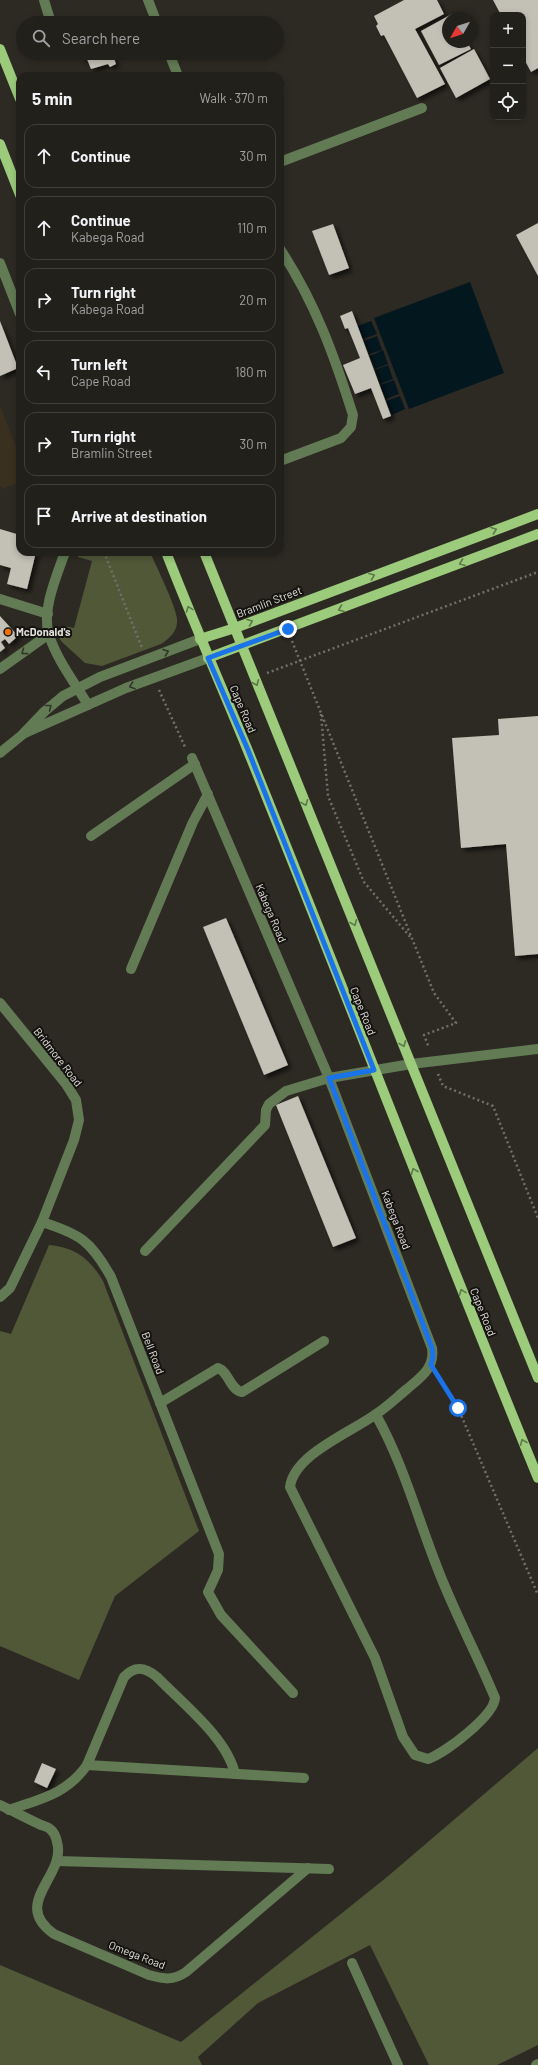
<!DOCTYPE html>
<html lang="en">
<head>
<meta charset="utf-8">
<style>
  :root { --surface:#22201a; --page:#2a2823; --text:#f1f3f6; --muted:#a2a3a2; --line:#3f3e39 }
  body { margin:0; font-family:Barlow,sans-serif; background:var(--page); color:var(--text) }
  .controls { position:absolute; right:12px; top:12px; display:grid; overflow:hidden; border-radius:8px; box-shadow:0 2px 6px #0003 }
  .controls button { width:36px; height:36px; display:grid; place-items:center; padding:0; border:0; border-bottom:1px solid var(--line); background:var(--surface); color:var(--text); font:20px sans-serif }
  .compass { position:absolute; left:442px; top:12px; width:36px; height:36px; border-radius:50%; background:var(--surface); box-shadow:0 2px 6px #0003; rotate:231deg }
  .stop { position:absolute; width:12px; height:12px; margin:-9px; border:3px solid #1a73e8; border-radius:50%; background:#fff }
  .stop.end { background:#1a73e8; border-color:#fff; box-shadow:0 1px 4px #0008 }
  .list { margin:0; padding:0; list-style:none }
  h2 { display:flex; justify-content:space-between; align-items:center; height:52px; margin:0; padding:0 16px; font-size:17px }
  h2 small { font-size:13px; font-weight:400; color:var(--muted) }
  .list li { display:grid; grid-template-columns:26px 1fr auto; gap:12px; align-items:center; box-sizing:border-box; height:64px; margin:0 8px 8px; padding:0 8px; border:1px solid var(--line); border-radius:12px }
  .list b { display:block; font-size:15px; white-space:nowrap }
  .list p { margin:0; font-size:13px; white-space:nowrap; color:var(--muted) }
  .list em { font-size:13px; font-style:normal; color:var(--muted) }
  .icon { flex:none; width:22px; height:22px; fill:none; stroke:currentColor; stroke-width:2; stroke-linecap:round; stroke-linejoin:round }
  .map { position:relative; flex:none; width:538px; height:2065px; overflow:hidden }
  .search { position:absolute; background:var(--surface); box-shadow:0 2px 6px #0003; left:16px; top:16px; width:268px; height:44px; display:flex; align-items:center; gap:10px; box-sizing:border-box; padding:0 14px; border-radius:22px; color:var(--muted); font-size:15px }
  .panel { position:absolute; background:var(--surface); box-shadow:0 2px 6px #0003; left:16px; top:72px; width:268px; height:484px; border-radius:12px }
  .map>svg:first-child { display:block }
  .medical { fill:#3a3020 }
  .green { fill:#515838 }
  .water { fill:#03171f }
  .building { fill:#c3c0b6; filter:url(#shadow) }
  .lines { fill:none; stroke-linecap:round; stroke-linejoin:round }
  .path { stroke:#73706a; stroke-width:2.5; stroke-dasharray:2 3; stroke-linecap:butt }
  .minor { stroke:#637b55; stroke-width:10 }
  .major { stroke:#9bcb7b; stroke-width:10 }
  .oneway { stroke:#5e784a }
  .oneway2 { stroke:#303728 }
  .route { stroke:#1a73e8; stroke-width:5 }
  .food-dot { fill:#e8710a; stroke:#14130f; stroke-width:1.5 }
  .labels { text-anchor:middle; stroke-width:4; stroke-linejoin:round; paint-order:stroke }
  .street-label { font-size:11px; fill:#e2e0db; stroke:#14130f }
  .poi-label { font-size:11px; font-weight:bold; fill:#e2e0db; stroke:#14130f; text-anchor:start }
</style>
</head>
<body>
<div class="map">
<svg width="538" height="2065" viewBox="0 0 538 2065">
  <defs>
    <filter id="shadow"><feDropShadow dx="3.5" dy="3.5" stdDeviation="2" flood-color="#0009"/></filter>
  </defs>
  <rect width="100%" height="100%" fill="#2d2a23"/>
  <path class="medical" d="M0,406L20,457V482L2,489L0,485Z"/>
  <g class="green">
    <path d="M79,552H150C156,566 176,606 177,619C178,631 170,638 161,644L102,666L85,663L62,642L59,638V629L64,626L74,628L92,561L78,557Z"/>
    <path d="M49,1245C75,1247 90,1259 103,1281L199,1531L115,1596L79,1680L0,1646V1331L11,1334Z"/>
    <path d="M538,1748V2045L497,2065H429L370,1945L258,2003L198,2057L202,2065H0V1965L181,2042L387,1877Z"/>
  </g>
  <g class="water">
    <path d="M470,282L504,373L409,409L374,318Z"/>
    <path d="M371,321L377,334L363,339L358,326Z"/>
    <path d="M377,336L382,350L369,354L364,341Z"/>
    <path d="M383,350L388,364L375,369L370,356Z"/>
    <path d="M388,365L393,379L380,384L375,370Z"/>
    <path d="M394,380L399,394L386,399L380,385Z"/>
    <path d="M400,396L405,409L392,415L386,401Z"/>
  </g>
  <g class="building">
    <path d="M404,0H437L444,14L415,29L445,84L417,98L384,35L381,36L376,26L378,24L374,16Z"/>
    <path d="M493,0H538V68L531,72L523,57V15H501Z"/>
    <path d="M452,14L454,18H448V42H467L471,49L439,65L421,31Z"/>
    <path d="M474,49L490,79L456,98L440,68Z"/>
    <path d="M81,53H112L116,64L110,67L108,64L91,69L87,59L83,60Z"/>
    <path d="M538,223V276L516,235Z"/>
    <path d="M333,224L349,268L329,275L312,231Z"/>
    <path d="M352,311L391,416L383,419L371,388L355,394L343,365L360,358L348,328L345,329L340,316Z"/>
    <path d="M0,321L18,368L0,376Z"/>
    <path d="M0,529L20,535V552H36L27,589L7,584L11,568L0,565Z"/>
    <path d="M0,616L18,636L9,644L5,639L1,642L5,648L0,652Z"/>
    <path d="M538,716V954L515,956L506,844L461,848L452,738L499,735L498,719Z"/>
    <path d="M226,918L288,1065L264,1075L203,927Z"/>
    <path d="M298,1096L356,1238L333,1247L276,1105Z"/>
    <path d="M42,1763L56,1769L47,1788L34,1782Z"/>
  </g>
  <g class="lines">
    <g class="path">
      <path d="M19,375L20,378"/>
      <path d="M104,552L142,648"/>
      <path d="M292,641L434,993L456,1023L424,1035L429,1048"/>
      <path d="M267,673L538,572"/>
      <path d="M159,690L185,747"/>
      <path d="M321,714L328,796L364,882L411,938"/>
      <path d="M438,1074L443,1086L493,1106L538,1218"/>
      <path d="M439,1377L458,1408L538,1595"/>
    </g>
    <g class="minor">
      <path d="M44,0L51,23"/>
      <path d="M148,0L157,23"/>
      <path d="M169,53L178,76"/>
      <path d="M280,162L422,108"/>
      <path d="M280,249C315,302 334,355 353,415L351,427L341,438L280,461"/>
      <path d="M0,263L20,314"/>
      <path d="M65,552C57,575 41,611 49,635C57,660 75,683 88,705"/>
      <path d="M0,599L48,614"/>
      <path d="M0,669L49,634"/>
      <path d="M25,733L126,688L208,658"/>
      <path d="M0,753L22,735L45,711L63,696L100,677L200,639"/>
      <path d="M192,758L329,1078L432,1348C435,1368 421,1377 407,1389C397,1397 387,1407 376,1414C352,1432 294,1454 290,1487L375,1658L403,1737L415,1755L428,1759C445,1753 494,1716 495,1698C477,1654 454,1612 437,1567C417,1516 403,1463 376,1415"/>
      <path d="M91,836L195,764"/>
      <path d="M131,969L193,822L208,794"/>
      <path d="M0,1003L66,1084L76,1100L79,1120L74,1140L42,1222L10,1288L0,1297"/>
      <path d="M42,1222C80,1234 91,1241 111,1277L219,1554L218,1570L208,1592L221,1615L293,1693"/>
      <path d="M145,1251L265,1125L266,1110L269,1104L286,1091L329,1078L411,1064L538,1049"/>
      <path d="M160,1403L218,1368C229,1372 230,1390 242,1392L324,1341"/>
      <path d="M87,1765L304,1778"/>
      <path d="M0,1805C13,1811 26,1818 39,1824C42,1826 47,1826 50,1829C54,1832 56,1837 57,1842C67,1876 10,1903 54,1934L149,1975C164,1979 173,1981 186,1972L308,1868"/>
      <path d="M9,1810C40,1799 67,1794 87,1765L124,1677C135,1665 145,1667 157,1677C183,1704 227,1738 235,1774"/>
      <path d="M57,1861L329,1869"/>
      <path d="M352,1963L398,2065"/>
      <path d="M536,2065L538,2064"/>
    </g>
    <g class="major">
      <path d="M0,49L20,99"/>
      <path d="M0,144L20,195"/>
      <path d="M166,552C192,619 221,685 248,751C346,993 439,1237 538,1478"/>
      <path d="M204,552L538,1378"/>
      <path d="M200,639L235,628L538,514"/>
      <path d="M208,658L538,534"/>
    </g>
  </g>
  <defs><path id="oneway-chevron" d="M-2-3.5L2.5 0L-2 3.5" fill="none" stroke-width="1.6" stroke-linecap="round" stroke-linejoin="round"/></defs>
  <g class="oneway">
    <use href="#oneway-chevron" transform="translate(494 530) rotate(-20)"/>
    <use href="#oneway-chevron" transform="translate(462 563) rotate(159)"/>
    <use href="#oneway-chevron" transform="translate(372 576) rotate(-21)"/>
    <use href="#oneway-chevron" transform="translate(189 609) rotate(-111)"/>
    <use href="#oneway-chevron" transform="translate(341 609) rotate(159)"/>
    <use href="#oneway-chevron" transform="translate(250 622) rotate(-21)"/>
    <use href="#oneway-chevron" transform="translate(256 683) rotate(67)"/>
    <use href="#oneway-chevron" transform="translate(305 803) rotate(68)"/>
    <use href="#oneway-chevron" transform="translate(354 923) rotate(68)"/>
    <use href="#oneway-chevron" transform="translate(403 1044) rotate(68)"/>
    <use href="#oneway-chevron" transform="translate(414 1171) rotate(-112)"/>
    <use href="#oneway-chevron" transform="translate(462 1292) rotate(-111)"/>
    <use href="#oneway-chevron" transform="translate(523 1442) rotate(-112)"/>
  </g>
  <g class="oneway2">
    <use href="#oneway-chevron" transform="translate(24 652) rotate(144)"/>
    <use href="#oneway-chevron" transform="translate(166 652) rotate(-20)"/>
    <use href="#oneway-chevron" transform="translate(132 686) rotate(161)"/>
    <use href="#oneway-chevron" transform="translate(49 707) rotate(-38)"/>
  </g>
  <g class="lines">
    <path class="route" d="M288,629L208,658L248,750L374,1070L329,1078L432,1348L433,1356L431,1365L458,1408"/>
  </g>
  <circle class="food-dot" cx="8" cy="632" r="4"/>
  <g class="labels">
    <g class="street-label">
      <text transform="translate(269 602) rotate(-21)" y="4">Bramlin Street</text>
      <text transform="translate(243 709) rotate(67)" y="4">Cape Road</text>
      <text transform="translate(271 913) rotate(67)" y="4">Kabega Road</text>
      <text transform="translate(363 1011) rotate(68)" y="4">Cape Road</text>
      <text transform="translate(58 1057) rotate(52)" y="4">Bridmore Road</text>
      <text transform="translate(396 1220) rotate(69)" y="4">Kabega Road</text>
      <text transform="translate(483 1312) rotate(68)" y="4">Cape Road</text>
      <text transform="translate(153 1353) rotate(69)" y="4">Bell Road</text>
      <text transform="translate(137 1955) rotate(21)" y="4">Omega Road</text>
    </g>
    <g class="poi-label">
      <text x="16" y="636">McDonald's</text>
    </g>
  </g>
</svg>
<div class="controls">
<button>+</button>
<button>−</button>
<button><svg class="icon" aria-label="locate" viewBox="0 0 24 24"><circle cx="12" cy="12" r="6"/><path d="M12 2v4M12 18v4M2 12h4M18 12h4"/></svg></button>
</div>
<svg class="compass" viewBox="-18 -18 36 36"><path d="M0-13l5 13h-10z" fill="#e53935"/><path d="M0 13l5-13h-10z" fill="#a2a3a2"/></svg>
<div class="stop" style="left:458px;top:1408px"></div>
<div class="stop end" style="left:288px;top:629px"></div>
<div class="search"><svg class="icon" aria-label="search" viewBox="0 0 24 24"><circle cx="10" cy="10" r="6"/><path d="M15 15l6 6"/></svg>Search here</div>
<section class="panel">
<h2>5 min<small>Walk · 370 m</small></h2>
<ul class="list">
<li><svg class="icon" aria-label="ahead" viewBox="0 0 24 24"><path d="M12 20V5M6 11l6-6 6 6"/></svg><div><b>Continue</b></div><em>30 m</em></li>
<li><svg class="icon" aria-label="ahead" viewBox="0 0 24 24"><path d="M12 20V5M6 11l6-6 6 6"/></svg><div><b>Continue</b><p>Kabega Road</p></div><em>110 m</em></li>
<li><svg class="icon" aria-label="right" viewBox="0 0 24 24"><path d="M7 20v-9h11M14 6l5 5-5 5"/></svg><div><b>Turn right</b><p>Kabega Road</p></div><em>20 m</em></li>
<li><svg class="icon" aria-label="left" viewBox="0 0 24 24"><path d="M17 20v-9H6M10 6l-5 5 5 5"/></svg><div><b>Turn left</b><p>Cape Road</p></div><em>180 m</em></li>
<li><svg class="icon" aria-label="right" viewBox="0 0 24 24"><path d="M7 20v-9h11M14 6l5 5-5 5"/></svg><div><b>Turn right</b><p>Bramlin Street</p></div><em>30 m</em></li>
<li><svg class="icon" aria-label="arrive" viewBox="0 0 24 24"><path d="M6 21V4h12l-3 4 3 4H6"/></svg><div><b>Arrive at destination</b></div></li>
</ul>
</section>
</div>
</body>
</html>
